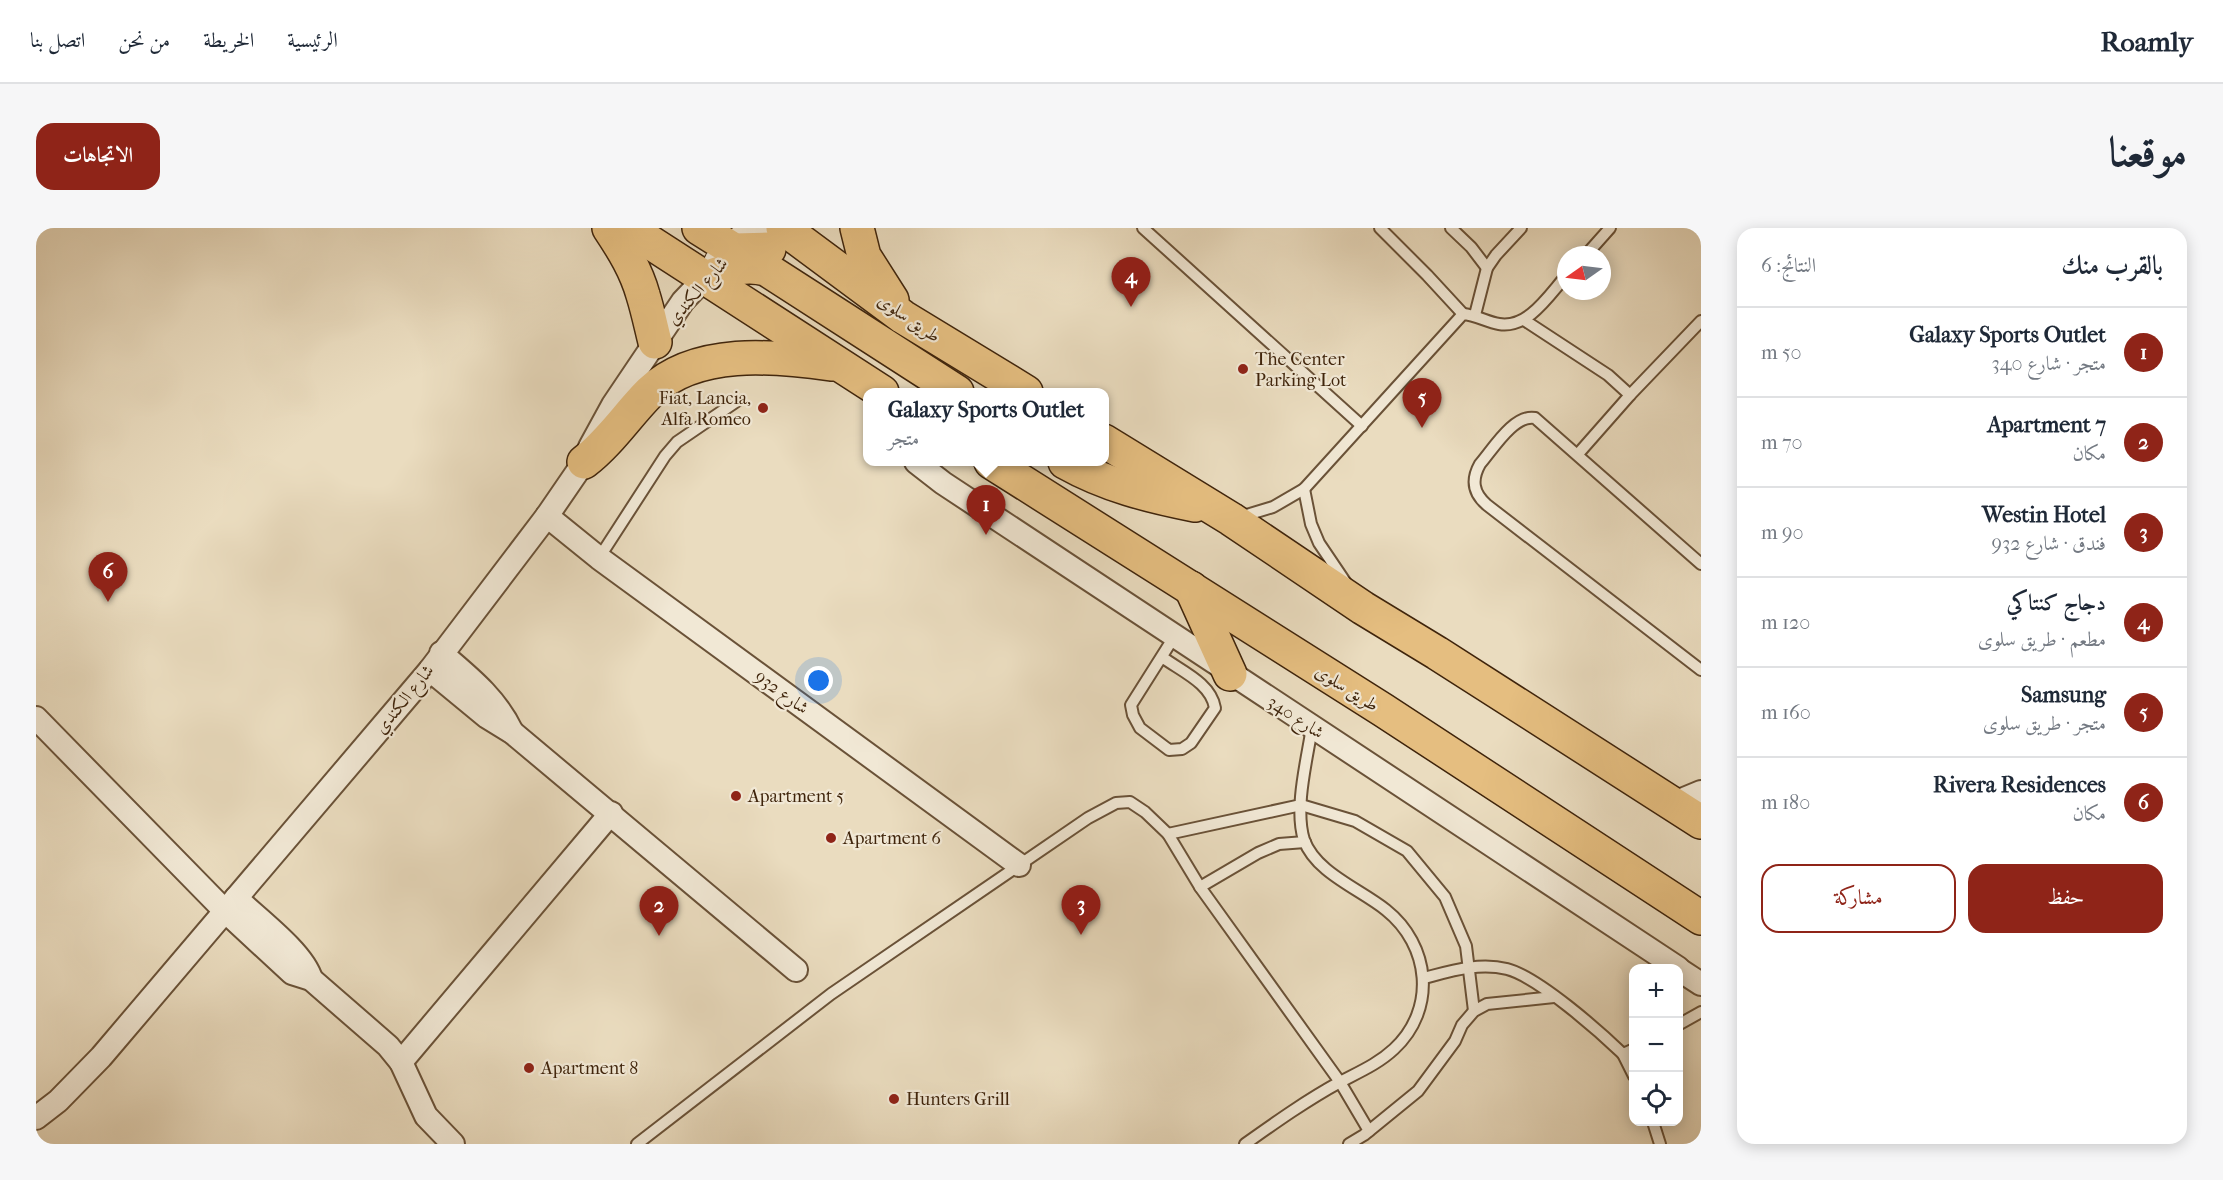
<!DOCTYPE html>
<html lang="ar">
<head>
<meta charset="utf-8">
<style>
  :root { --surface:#fff; --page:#f6f6f7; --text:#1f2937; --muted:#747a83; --line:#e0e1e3; --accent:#8f2418 }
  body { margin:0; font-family:"IM FELL French Canon",Amiri,serif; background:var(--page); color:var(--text); direction:rtl }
  .controls { position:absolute; right:18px; bottom:18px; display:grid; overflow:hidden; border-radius:12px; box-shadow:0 3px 15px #0003 }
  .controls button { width:54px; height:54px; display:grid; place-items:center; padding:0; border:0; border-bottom:2px solid var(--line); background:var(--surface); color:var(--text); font:30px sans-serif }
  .compass { position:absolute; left:1521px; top:18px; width:54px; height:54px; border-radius:50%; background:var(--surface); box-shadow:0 3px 15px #0003; rotate:256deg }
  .you { position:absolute; left:783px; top:453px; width:21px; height:21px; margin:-15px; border:4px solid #fff; border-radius:50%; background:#1a73e8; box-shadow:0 0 0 9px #1a73e833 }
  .badge { display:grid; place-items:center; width:39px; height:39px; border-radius:50%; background:var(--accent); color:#fff; font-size:20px; font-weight:700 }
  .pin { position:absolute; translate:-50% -50px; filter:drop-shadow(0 2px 3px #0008) }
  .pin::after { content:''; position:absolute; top:32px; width:21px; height:18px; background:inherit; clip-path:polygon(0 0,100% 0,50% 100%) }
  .popup { position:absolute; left:827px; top:160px; width:246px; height:78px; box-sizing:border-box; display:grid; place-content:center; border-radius:12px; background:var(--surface); filter:drop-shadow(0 2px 4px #0005); font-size:20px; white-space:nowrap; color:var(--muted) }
  .popup b { font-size:22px; color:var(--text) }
  .popup::after { content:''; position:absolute; left:50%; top:100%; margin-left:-12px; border:12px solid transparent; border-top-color:var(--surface) }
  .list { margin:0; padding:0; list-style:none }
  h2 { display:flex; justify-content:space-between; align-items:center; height:78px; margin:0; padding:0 24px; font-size:26px }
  h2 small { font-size:20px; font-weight:400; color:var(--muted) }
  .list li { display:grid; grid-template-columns:39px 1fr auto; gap:18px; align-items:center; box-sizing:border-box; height:90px; padding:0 24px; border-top:2px solid var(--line) }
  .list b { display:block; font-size:22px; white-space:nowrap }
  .list p { margin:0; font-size:20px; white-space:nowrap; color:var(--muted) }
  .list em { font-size:20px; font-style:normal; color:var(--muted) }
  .actions { display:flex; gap:12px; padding:18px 24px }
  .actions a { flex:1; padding:14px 0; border:2px solid var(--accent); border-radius:18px; text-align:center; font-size:21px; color:var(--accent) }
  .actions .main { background:var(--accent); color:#fff }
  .icon { flex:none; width:33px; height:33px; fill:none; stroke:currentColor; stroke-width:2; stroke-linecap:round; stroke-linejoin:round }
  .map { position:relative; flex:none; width:1665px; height:916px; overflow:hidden; direction:ltr; border-radius:18px }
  header { display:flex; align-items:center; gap:36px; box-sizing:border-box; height:84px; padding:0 30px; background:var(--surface); border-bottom:2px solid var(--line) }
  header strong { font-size:28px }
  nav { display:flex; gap:33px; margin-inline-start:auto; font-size:21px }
  .intro { display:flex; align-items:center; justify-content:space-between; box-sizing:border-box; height:144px; padding:0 36px }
  h1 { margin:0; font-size:42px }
  .button { padding:15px 27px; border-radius:18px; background:var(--accent); color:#fff; font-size:21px; font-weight:700 }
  main { display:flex; gap:36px; padding:0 36px }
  aside { flex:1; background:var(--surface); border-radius:18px; box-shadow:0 3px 15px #0003 }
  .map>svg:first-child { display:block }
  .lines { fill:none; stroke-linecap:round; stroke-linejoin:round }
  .lane-casing { stroke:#6a5238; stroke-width:14 }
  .street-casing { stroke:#6a5238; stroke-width:26 }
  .secondary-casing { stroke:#3f240b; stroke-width:34 }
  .primary-casing { stroke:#3f240b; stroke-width:36 }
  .lane { stroke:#f1e8d5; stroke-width:10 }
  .street { stroke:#f1e8d5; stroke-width:22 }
  .secondary { stroke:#f1e8d5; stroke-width:32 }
  .primary { stroke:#e5be80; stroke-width:33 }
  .poi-dot { fill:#8f2418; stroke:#f1e8d5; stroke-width:2 }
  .labels { text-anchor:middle; stroke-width:4.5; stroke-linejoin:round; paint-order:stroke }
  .street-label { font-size:18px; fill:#3f240b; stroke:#f1e8d5 }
  .poi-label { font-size:18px; fill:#3f240b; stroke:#f1e8d5; text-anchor:start }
</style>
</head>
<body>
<header>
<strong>Roamly</strong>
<nav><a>الرئيسية</a><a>الخريطة</a><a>من نحن</a><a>اتصل بنا</a></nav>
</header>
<div class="intro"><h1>موقعنا</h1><a class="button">الاتجاهات</a></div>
<main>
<aside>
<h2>بالقرب منك<small>النتائج: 6</small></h2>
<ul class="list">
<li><span class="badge">1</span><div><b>Galaxy Sports Outlet</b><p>متجر · شارع 340</p></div><em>50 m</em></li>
<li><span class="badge">2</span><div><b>Apartment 7</b><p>مكان</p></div><em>70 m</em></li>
<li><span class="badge">3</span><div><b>Westin Hotel</b><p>فندق · شارع 932</p></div><em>90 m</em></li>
<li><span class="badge">4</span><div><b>دجاج كنتاكي</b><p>مطعم · طريق سلوى</p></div><em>120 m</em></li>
<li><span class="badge">5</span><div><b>Samsung</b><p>متجر · طريق سلوى</p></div><em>160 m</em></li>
<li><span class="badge">6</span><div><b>Rivera Residences</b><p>مكان</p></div><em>180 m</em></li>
</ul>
<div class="actions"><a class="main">حفظ</a><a>مشاركة</a></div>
</aside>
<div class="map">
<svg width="1665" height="916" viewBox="0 0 1665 916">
  <rect width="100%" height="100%" fill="#eadcbf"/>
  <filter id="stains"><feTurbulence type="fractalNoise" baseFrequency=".00333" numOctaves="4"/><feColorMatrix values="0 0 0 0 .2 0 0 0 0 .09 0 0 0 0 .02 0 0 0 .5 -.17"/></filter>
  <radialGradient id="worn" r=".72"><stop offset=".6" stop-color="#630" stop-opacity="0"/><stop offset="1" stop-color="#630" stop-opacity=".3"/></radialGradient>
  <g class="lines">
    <g class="lane-casing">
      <g id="lane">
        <path d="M1107,0L1326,198"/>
        <path d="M1344,0L1391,47L1427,86"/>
        <path d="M1415,0L1435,19L1451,40"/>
        <path d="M1550,27L1574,0"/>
        <path d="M1439,87L1451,40L1460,27L1485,0"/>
        <path d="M1488,92L1572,147L1594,167L1665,93"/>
        <path d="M1542,226L1594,167"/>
        <path d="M1268,261L1275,296L1283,315L1310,355"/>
        <path d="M1204,289L1237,279L1268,261L1427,86C1440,87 1451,94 1463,96C1492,101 1513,67 1530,48"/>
        <path d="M563,330L629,228L641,214L701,173"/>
        <path d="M1665,336L1499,190C1478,186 1457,221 1444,236C1435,252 1437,265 1451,277L1665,442"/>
        <path d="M1126,429C1145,443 1175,455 1179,480L1155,515L1146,521L1133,522L1104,500L1097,487L1095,477L1138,409"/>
        <path d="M1132,606L1265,577L1319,593L1371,623L1409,669L1430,718L1438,783"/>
        <path d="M1164,659L1222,625L1243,616L1269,614"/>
        <path d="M1388,750C1415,743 1443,734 1471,741C1502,749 1563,803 1587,826L1598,821"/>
        <path d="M1642,797L1665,784"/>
        <path d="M1587,826L1598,848"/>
        <path d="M1617,894L1624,916"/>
        <path d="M601,916L795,766L1052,590L1080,575L1094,574L1109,584L1132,606L1164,659L1304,854L1333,903"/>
        <path d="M1209,916C1240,894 1271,872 1304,854C1323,844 1342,836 1358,821C1401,781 1394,717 1350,682C1324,661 1280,645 1268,612C1258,580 1271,532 1276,499"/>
        <path d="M1313,916L1328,907L1382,863L1419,813L1426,797L1438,783L1451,776L1518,769"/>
      </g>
    </g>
    <g class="street-casing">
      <g id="street">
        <path d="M880,234L907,255L1642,740"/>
        <path d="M511,288L563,330L983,637"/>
        <path d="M405,425C433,449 460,470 476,504"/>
        <path d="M394,442L451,489L477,505L760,742"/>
        <path d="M0,490L189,683L256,745L275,751L352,818L365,834L390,888L417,916"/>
        <path d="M1636,576L1665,564"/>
        <path d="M200,670C221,690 268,725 275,751"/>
        <path d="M1642,741L1665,756"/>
        <path d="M365,834L575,585"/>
        <path d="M0,890L22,873L65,829L394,442L511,288L548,234L554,219L577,177L647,73L669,50"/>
      </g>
    </g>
    <g class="secondary-casing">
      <path id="secondary" d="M684,35L720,0"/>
    </g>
    <g class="primary-casing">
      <g id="primary">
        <path d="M573,0C587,21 600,42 607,67C612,83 615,98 619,114"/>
        <path d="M592,0L846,164"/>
        <path d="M663,0L698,22L733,21"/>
        <path d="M747,0L867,89L990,164"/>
        <path d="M821,0L828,28L856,72"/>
        <path d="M669,50C690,43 707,35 730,41L921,164"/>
        <path d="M1068,213L1195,291L1327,380L1401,425L1665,594"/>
        <path d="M548,234C574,214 591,187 614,164C660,120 738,128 795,136"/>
        <path d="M955,234L1347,482L1665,690"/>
        <path d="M1029,234C1070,257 1113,268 1159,277"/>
        <path d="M1155,360L1194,446"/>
      </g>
    </g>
    <use href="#lane" class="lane"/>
    <use href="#street" class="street"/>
    <use href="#secondary" class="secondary"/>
    <use href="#primary" class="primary"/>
  </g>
  <g class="poi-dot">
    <circle cx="1207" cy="141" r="6"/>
    <circle cx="727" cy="180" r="6"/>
    <circle cx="700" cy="568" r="6"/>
    <circle cx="795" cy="610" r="6"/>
    <circle cx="493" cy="840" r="6"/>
    <circle cx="858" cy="871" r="6"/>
  </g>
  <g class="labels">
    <g class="street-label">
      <text transform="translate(661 63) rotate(-49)" y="6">شارع الكندي</text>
      <text transform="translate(873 90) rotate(34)" y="6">طريق سلوى</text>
      <text transform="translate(1311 460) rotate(32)" y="6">طريق سلوى</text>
      <text transform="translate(746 464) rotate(36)" y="6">شارع 932</text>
      <text transform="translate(368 471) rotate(-51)" y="6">شارع الكندي</text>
      <text transform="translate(1260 489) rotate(33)" y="6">شارع 340</text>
    </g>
    <g class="poi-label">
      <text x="1219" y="137">The Center<tspan x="1219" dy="21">Parking Lot</tspan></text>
      <text x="715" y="176" text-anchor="end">Fiat, Lancia,<tspan x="715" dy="21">Alfa Romeo</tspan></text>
      <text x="712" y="574">Apartment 5</text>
      <text x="807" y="616">Apartment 6</text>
      <text x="505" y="846">Apartment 8</text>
      <text x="870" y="877">Hunters Grill</text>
    </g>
  </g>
  <rect width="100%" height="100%" filter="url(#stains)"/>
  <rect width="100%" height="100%" fill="url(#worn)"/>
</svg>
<div class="controls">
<button>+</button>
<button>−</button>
<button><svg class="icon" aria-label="locate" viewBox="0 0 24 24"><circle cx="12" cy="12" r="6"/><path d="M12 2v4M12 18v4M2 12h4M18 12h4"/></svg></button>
</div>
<svg class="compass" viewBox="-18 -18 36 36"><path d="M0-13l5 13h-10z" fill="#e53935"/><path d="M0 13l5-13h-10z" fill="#747a83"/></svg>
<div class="you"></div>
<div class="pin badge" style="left:950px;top:307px">1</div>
<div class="popup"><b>Galaxy Sports Outlet</b>متجر</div>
<div class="pin badge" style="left:623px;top:708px">2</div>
<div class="pin badge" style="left:1045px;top:707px">3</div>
<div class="pin badge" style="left:1095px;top:79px">4</div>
<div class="pin badge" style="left:1386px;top:200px">5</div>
<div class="pin badge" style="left:72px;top:374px">6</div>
</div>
</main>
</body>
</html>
